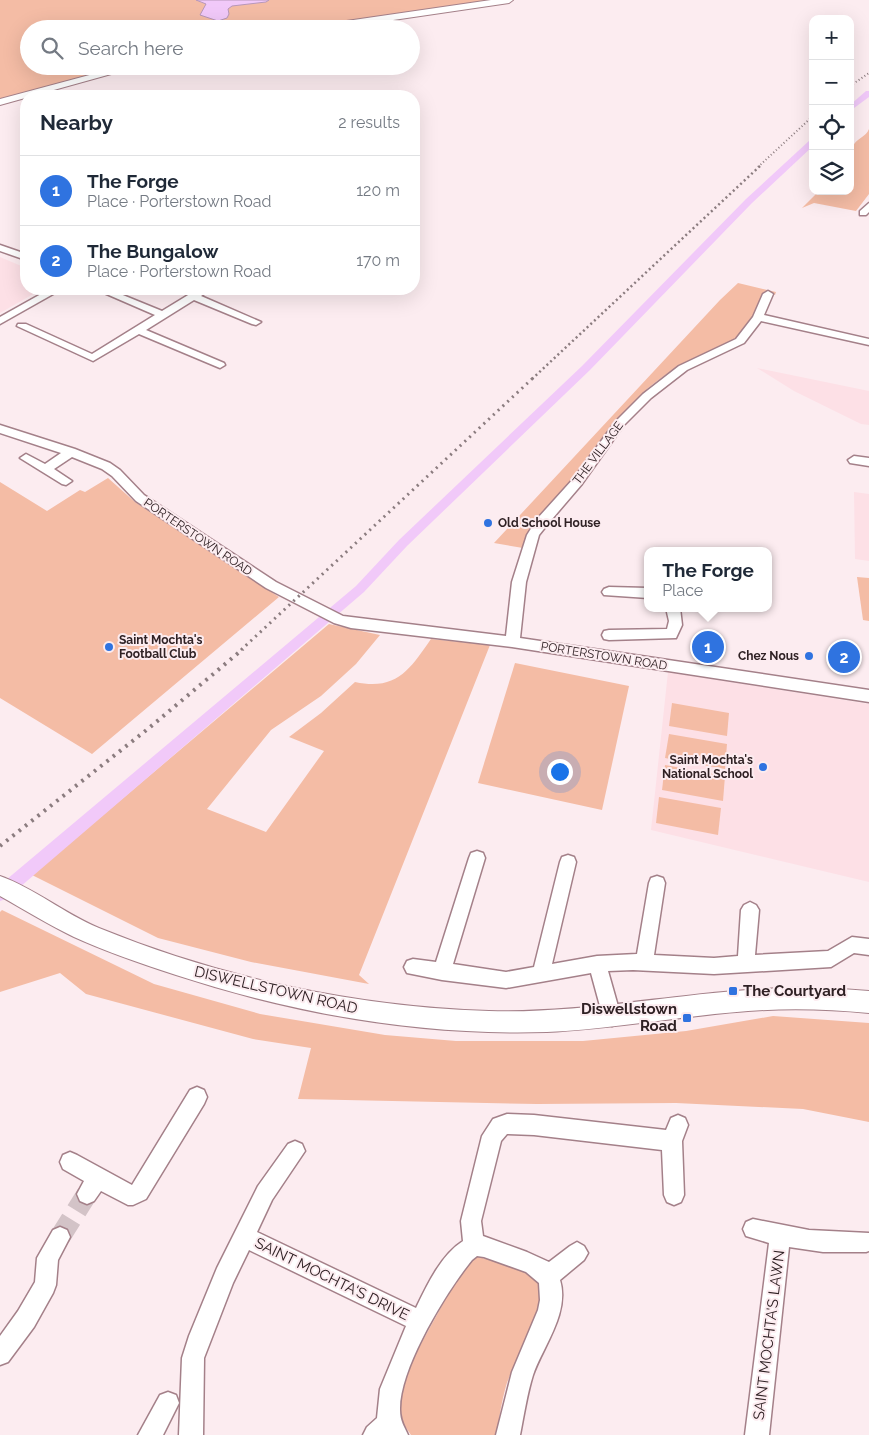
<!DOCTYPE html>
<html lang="en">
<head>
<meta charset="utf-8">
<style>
  :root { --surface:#fff; --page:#f6f6f7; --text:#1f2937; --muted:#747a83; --line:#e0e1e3; --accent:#2f73e0 }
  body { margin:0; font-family:Raleway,sans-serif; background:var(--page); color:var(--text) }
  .controls { position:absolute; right:15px; top:15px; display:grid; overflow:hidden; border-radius:10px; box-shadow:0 5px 20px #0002 }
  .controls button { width:45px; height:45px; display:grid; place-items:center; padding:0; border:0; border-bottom:1px solid var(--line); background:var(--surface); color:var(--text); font:25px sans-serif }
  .you { position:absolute; left:559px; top:771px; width:18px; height:18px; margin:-12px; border:4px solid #fff; border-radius:50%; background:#1a73e8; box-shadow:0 0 0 8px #1a73e833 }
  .badge { display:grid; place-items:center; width:32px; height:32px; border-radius:50%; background:var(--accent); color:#fff; font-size:16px; font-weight:700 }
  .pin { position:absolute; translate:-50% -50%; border:2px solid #fff; box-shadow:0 1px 5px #0006 }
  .popup { position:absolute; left:644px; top:547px; width:128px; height:65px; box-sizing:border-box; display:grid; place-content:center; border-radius:10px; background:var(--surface); filter:drop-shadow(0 1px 4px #0005); font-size:16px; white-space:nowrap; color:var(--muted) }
  .popup b { font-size:19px; color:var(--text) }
  .popup::after { content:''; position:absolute; left:50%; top:100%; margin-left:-10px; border:10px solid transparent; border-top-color:var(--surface) }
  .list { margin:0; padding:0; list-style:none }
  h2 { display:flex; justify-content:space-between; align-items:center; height:65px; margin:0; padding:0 20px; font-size:21px }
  h2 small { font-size:16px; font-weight:400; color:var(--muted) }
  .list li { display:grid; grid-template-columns:32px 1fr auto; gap:15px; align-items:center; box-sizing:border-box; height:70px; padding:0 20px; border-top:1px solid var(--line) }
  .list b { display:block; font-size:19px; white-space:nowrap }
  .list p { margin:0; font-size:16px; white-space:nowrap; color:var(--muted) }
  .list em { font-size:16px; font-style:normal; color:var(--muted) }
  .icon { flex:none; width:28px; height:28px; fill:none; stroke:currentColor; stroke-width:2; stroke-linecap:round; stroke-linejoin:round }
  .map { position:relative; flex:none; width:869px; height:1435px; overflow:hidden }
  .search { position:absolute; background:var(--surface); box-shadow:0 5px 20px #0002; left:20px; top:20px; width:400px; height:55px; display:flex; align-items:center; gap:12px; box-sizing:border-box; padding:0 18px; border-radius:28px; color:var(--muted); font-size:19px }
  .panel { position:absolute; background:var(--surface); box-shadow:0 5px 20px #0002; left:20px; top:90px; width:400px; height:205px; border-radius:20px }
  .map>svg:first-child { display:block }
  .built { fill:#fde0e6 }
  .green { fill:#f4bca5 }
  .water { fill:#f1c9f9; stroke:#b797b9 }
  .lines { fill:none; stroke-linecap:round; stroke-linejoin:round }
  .canal { fill:#f1c9f9; fill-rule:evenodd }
  .minor-tunnel { stroke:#d3c3c7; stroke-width:21; stroke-dasharray:21 10; stroke-linecap:butt }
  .minor-casing { stroke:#a48089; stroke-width:3 }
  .tertiary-casing { stroke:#a48089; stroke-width:2 }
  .minor { fill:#fff; fill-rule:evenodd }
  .tertiary { fill:#fff; fill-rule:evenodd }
  .rail-far3 { stroke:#8b7c7f; stroke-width:2; stroke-dasharray:1 2.5; stroke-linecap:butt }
  .rail-far2 { stroke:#8b7c7f; stroke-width:2.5; stroke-dasharray:2 3; stroke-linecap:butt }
  .rail-far1 { stroke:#8b7c7f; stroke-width:3; stroke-dasharray:2 4.5; stroke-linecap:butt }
  .rail { stroke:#8b7c7f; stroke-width:4; stroke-dasharray:2.5 5.5; stroke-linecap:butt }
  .poi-dot { fill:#2f73e0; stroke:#fcecf0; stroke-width:2 }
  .labels { text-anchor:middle; stroke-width:4; stroke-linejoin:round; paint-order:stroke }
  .street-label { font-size:12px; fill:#2f2124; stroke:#fcecf0 }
  .poi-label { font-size:12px; font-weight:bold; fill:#2f2124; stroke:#fcecf0; text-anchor:start }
  .near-street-label { font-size:15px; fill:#2f2124; stroke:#fcecf0 }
  .near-poi-label { font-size:15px; font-weight:bold; fill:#2f2124; stroke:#fcecf0; text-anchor:start }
</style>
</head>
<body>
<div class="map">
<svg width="869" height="1435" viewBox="0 0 869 1435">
  <rect width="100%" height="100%" fill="#fcecf0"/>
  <g class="built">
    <path d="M0,257L26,268V289H42L0,313Z"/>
    <path d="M757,368L869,391V425L861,424L794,391Z"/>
    <path d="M854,492L869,494V561L855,559Z"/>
    <path d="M668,672L869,704V882L651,830Z"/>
  </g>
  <g class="green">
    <path d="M0,0H500L301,29H29V66H128L0,99Z"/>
    <path d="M869,129V194L856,211L814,203L802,208L819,191H850C850,178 846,158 853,146C857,138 866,137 869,129Z"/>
    <path d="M738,283L776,292L775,295L772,293L765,291C757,303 755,319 746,329C731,346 705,353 685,363C671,370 659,379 647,389L533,529L523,548L494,543L720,300Z"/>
    <path d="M108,478L135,502L279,597L92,754L0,698V482L47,511L80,490L85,492Z"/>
    <path d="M857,577L869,578V621L863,620Z"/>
    <path d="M329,624L380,635L356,664L321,696L271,730L207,809L266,832L324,751L289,737L321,713L355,682C397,691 410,669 431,639L490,645L359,975L369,984L251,962L158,938L32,875Z"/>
    <path d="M515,663L629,686L602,810L478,783Z"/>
    <path d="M672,703L729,713L727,736L669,726Z"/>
    <path d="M669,734L727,744L725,769L665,758Z"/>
    <path d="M665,765L725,776L723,801L662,790Z"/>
    <path d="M659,797L721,808L718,835L656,823Z"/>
    <path d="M2,910L154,984L260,1014L385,1035L456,1041H583L686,1031L773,1016L869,1023V1122L803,1109L676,1103L537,1104L298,1099L311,1048L253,1039L86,994L60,973L0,992V912Z"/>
    <path d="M474,1257H479C493,1261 527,1267 536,1279C552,1301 513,1362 506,1386C502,1401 498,1419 498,1435H411L402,1422L397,1404L411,1362L456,1280Z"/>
  </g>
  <path class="water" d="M196,0H269L266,2L232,6L228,9L229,14L227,18L218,21L200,15L206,4Z"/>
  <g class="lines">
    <g class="canal">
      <path d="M866,91H869V97L850,111V105Z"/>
      <path d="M810,140H813V146L752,203L590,370L407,546L364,592L6,899L0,901V885L356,586L399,540L582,366L746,199Z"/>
    </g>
    <path class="minor-tunnel" d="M60,1237L87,1194"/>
    <g class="minor-casing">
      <g id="minor">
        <path d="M869,203V212L866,215H860V211Z"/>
        <path d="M0,245L26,254V260L0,251Z"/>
        <path d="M50,289H62L0,324V317Z"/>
        <path d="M95,289H108L162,311L198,289H210L201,296L261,322L256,325L252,324L194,300L146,330L224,363L225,365L220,368L139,334L93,361L17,326L18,324H26L92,354L155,315Z"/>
        <path d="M768,291L773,294L764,315L869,339V345L761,321L744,343L687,370L651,398L624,425L582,484L547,525L539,535L526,582L520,638L869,690V702L512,647L351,628L334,623L266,588L136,501L112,476L102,469L72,457L54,469L72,481L66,485L62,484L20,458L26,454L45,464L61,453L0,433V425L75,449L110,463L120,470L144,495L276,582L343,616L506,636L512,582L527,535L537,519L574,478L616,421L643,394L679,366L736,339L753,317L763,294Z"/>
        <path d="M854,456L869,458V466L850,463L848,460Z"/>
        <path d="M609,587L648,588V598L604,595L602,592L604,589Z"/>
        <path d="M666,608H680L682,625L676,638L609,640L604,639L602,635L604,631L609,630L667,629L669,621Z"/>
        <path d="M477,851L483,853L485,858L453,964L506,972L534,967L560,862L562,857L568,855L574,857L576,862L552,964L597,956L637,954L649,883L651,878L657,876L663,878L665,883L654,955L714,958L738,956L741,910L744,905L750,902L756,905L759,910L755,955L828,951L852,937L869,939V955L854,953L831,967L714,974L633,970L608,971L621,1017L619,1023L612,1026L605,1023L603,1017L591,973L506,988L442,980L407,973L404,967L407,961L413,959L436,962L469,858L471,853Z"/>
        <path d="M197,1087L204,1090L207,1097L204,1104L146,1199L133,1205H128L101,1191L94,1201L87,1204L80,1201L77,1194L84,1181L63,1169L60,1162L63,1155L70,1152L77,1155L132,1185L190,1090Z"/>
        <path d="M507,1114L534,1115L666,1130L671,1118L678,1115L685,1118L688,1125L682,1141L684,1195L681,1202L674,1205L667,1202L664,1195L662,1150L534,1135L507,1134L501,1141L481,1221L483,1236L527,1252L549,1262L570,1246L577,1242L584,1246L588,1253L584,1260L560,1280C570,1313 543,1346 533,1375C527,1394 524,1415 520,1435H496L512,1372L538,1310L540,1300L539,1283L526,1272L484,1257L477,1256L472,1260C446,1292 399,1369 400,1410C400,1421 404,1426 408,1435H363L367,1427L377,1418L380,1389L406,1326L249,1250L233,1283L204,1358L203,1435H179L182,1358L189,1336L217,1268L258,1186L288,1144L295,1141L302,1144L305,1151L272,1200L257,1232L416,1308C427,1285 441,1255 463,1241L461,1221L482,1136L493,1119Z"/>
        <path d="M753,1219L809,1230L869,1233V1251L866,1252H823L789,1247L769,1435H745L769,1243L746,1236L743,1229L746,1222Z"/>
        <path d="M60,1227L67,1230L70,1237L58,1260L56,1285L53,1293L34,1327L8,1362L0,1365V1336L18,1311L35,1282L37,1258L53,1230Z"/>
        <path d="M168,1392L176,1395L179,1403L163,1435H138L160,1395Z"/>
      </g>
    </g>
    <g class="tertiary-casing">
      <g id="tertiary">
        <path d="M491,0H513L509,3L332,29H308L312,26Z"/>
        <path d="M123,66H140L0,105V99Z"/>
        <path d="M0,876C34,888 65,914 99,928C221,978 357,1007 489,1011C589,1014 688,990 788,988C815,987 842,989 869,991V1013C828,1009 789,1008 748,1011C681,1016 614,1029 547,1032C421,1036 295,1014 176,975C142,964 107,952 74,937C49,925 25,910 0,896Z"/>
      </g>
    </g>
    <use href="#minor" class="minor"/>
    <use href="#tertiary" class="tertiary"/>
    <g class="rail-far3">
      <path d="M850,86L869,73"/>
      <path d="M758,167L813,116"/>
    </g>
    <path class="rail-far2" d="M532,379L760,166"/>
    <path class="rail-far1" d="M241,650L533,378"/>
    <path class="rail" d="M0,846L149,728L243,649"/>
  </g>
  <g class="poi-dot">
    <circle cx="488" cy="523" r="5"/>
    <circle cx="109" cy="647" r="5"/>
    <circle cx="809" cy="656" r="5"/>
    <circle cx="763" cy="767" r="5"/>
    <rect x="728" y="986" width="10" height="10" rx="2.5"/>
    <rect x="682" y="1013" width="10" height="10" rx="2.5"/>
  </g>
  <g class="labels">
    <g class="street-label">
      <text transform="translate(598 453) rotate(-53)" y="4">THE VILLAGE</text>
      <text transform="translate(198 537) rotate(34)" y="4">PORTERSTOWN ROAD</text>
      <text transform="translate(604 656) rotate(9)" y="4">PORTERSTOWN ROAD</text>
    </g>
    <g class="poi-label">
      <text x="498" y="527">Old School House</text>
      <text x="119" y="644">Saint Mochta's<tspan x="119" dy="14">Football Club</tspan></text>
      <text x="799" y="660" text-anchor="end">Chez Nous</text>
      <text x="753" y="764" text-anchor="end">Saint Mochta's<tspan x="753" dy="14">National School</tspan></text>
    </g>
    <g class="near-street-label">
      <text transform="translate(276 990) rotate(13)" y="5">DISWELLSTOWN ROAD</text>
      <text transform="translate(332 1279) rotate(26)" y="5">SAINT MOCHTA'S DRIVE</text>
      <text transform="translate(769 1335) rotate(-83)" y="5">SAINT MOCHTA'S LAWN</text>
    </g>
    <g class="near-poi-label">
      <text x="743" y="996">The Courtyard</text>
      <text x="677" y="1014" text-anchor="end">Diswellstown<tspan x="677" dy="17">Road</tspan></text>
    </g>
  </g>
</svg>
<div class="controls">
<button>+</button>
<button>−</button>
<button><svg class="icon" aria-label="locate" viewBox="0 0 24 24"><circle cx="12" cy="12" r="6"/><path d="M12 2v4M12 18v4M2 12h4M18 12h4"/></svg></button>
<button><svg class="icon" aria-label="layers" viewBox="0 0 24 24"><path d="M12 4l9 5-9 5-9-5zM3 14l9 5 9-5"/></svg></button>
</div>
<div class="you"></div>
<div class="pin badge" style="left:708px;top:647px">1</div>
<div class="popup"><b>The Forge</b>Place</div>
<div class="pin badge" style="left:844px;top:657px">2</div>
<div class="search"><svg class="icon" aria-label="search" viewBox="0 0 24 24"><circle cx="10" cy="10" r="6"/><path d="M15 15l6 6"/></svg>Search here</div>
<section class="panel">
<h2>Nearby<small>2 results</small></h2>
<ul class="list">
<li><span class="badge">1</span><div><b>The Forge</b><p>Place · Porterstown Road</p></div><em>120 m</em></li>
<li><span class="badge">2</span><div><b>The Bungalow</b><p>Place · Porterstown Road</p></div><em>170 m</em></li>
</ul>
</section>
</div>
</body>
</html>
